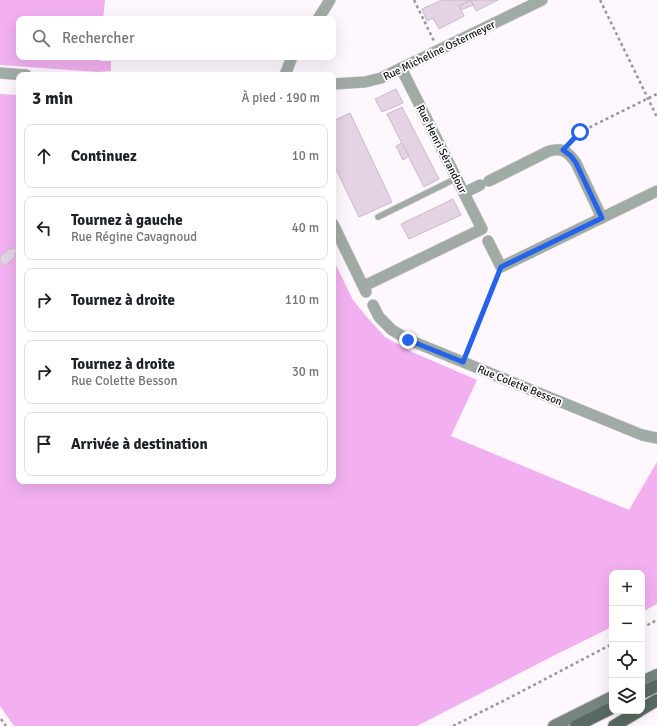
<!DOCTYPE html>
<html lang="fr">
<head>
<meta charset="utf-8">
<style>
  :root { --surface:#fff; --page:#f2f2f2; --text:#202124; --muted:#757577; --line:#e0e0e0 }
  body { margin:0; font-family:Signika,sans-serif; background:var(--page); color:var(--text) }
  .controls { position:absolute; right:12px; bottom:12px; display:grid; overflow:hidden; border-radius:8px; box-shadow:0 4px 16px #0002 }
  .controls button { width:36px; height:36px; display:grid; place-items:center; padding:0; border:0; border-bottom:1px solid var(--line); background:var(--surface); color:var(--text); font:20px sans-serif }
  .stop { position:absolute; width:12px; height:12px; margin:-9px; border:3px solid #2563eb; border-radius:50%; background:#fff }
  .stop.end { background:#2563eb; border-color:#fff; box-shadow:0 1px 4px #0008 }
  .list { margin:0; padding:0; list-style:none }
  h2 { display:flex; justify-content:space-between; align-items:center; height:52px; margin:0; padding:0 16px; font-size:17px }
  h2 small { font-size:13px; font-weight:400; color:var(--muted) }
  .list li { display:grid; grid-template-columns:26px 1fr auto; gap:12px; align-items:center; box-sizing:border-box; height:64px; margin:0 8px 8px; padding:0 8px; border:1px solid var(--line); border-radius:8px }
  .list b { display:block; font-size:15px; white-space:nowrap }
  .list p { margin:0; font-size:13px; white-space:nowrap; color:var(--muted) }
  .list em { font-size:13px; font-style:normal; color:var(--muted) }
  .icon { flex:none; width:22px; height:22px; fill:none; stroke:currentColor; stroke-width:2; stroke-linecap:round; stroke-linejoin:round }
  .map { position:relative; flex:none; width:657px; height:726px; overflow:hidden }
  .search { position:absolute; background:var(--surface); box-shadow:0 4px 16px #0002; left:16px; top:16px; width:320px; height:44px; display:flex; align-items:center; gap:10px; box-sizing:border-box; padding:0 14px; border-radius:8px; color:var(--muted); font-size:15px }
  .panel { position:absolute; background:var(--surface); box-shadow:0 4px 16px #0002; left:16px; top:72px; width:320px; height:412px; border-radius:8px }
  .map>svg:first-child { display:block }
  .green { fill:#f2b0f1 }
  .building { fill:#e4d3e3; stroke:#cbbaca }
  .lines { fill:none; stroke-linecap:round; stroke-linejoin:round }
  .lane-casing { stroke:#d9d2d9; stroke-width:7 }
  .street-casing { stroke:#d9d2d9; stroke-width:12 }
  .secondary-casing { stroke:#d9d2d9; stroke-width:14 }
  .primary-casing { stroke:#d9d2d9; stroke-width:14 }
  .path { stroke:#9c959c; stroke-width:2.5; stroke-dasharray:3 3; stroke-linecap:butt }
  .lane { stroke:#a1aba6; stroke-width:5.5 }
  .street { stroke:#a1aba6; stroke-width:11 }
  .secondary { stroke:#76857e; stroke-width:12 }
  .primary { stroke:#586a62; stroke-width:12 }
  .route { stroke:#2563eb; stroke-width:5 }
  .labels { text-anchor:middle; stroke-width:3.5; stroke-linejoin:round; paint-order:stroke }
  .street-label { font-size:11px; fill:#171116; stroke:#fff }
</style>
</head>
<body>
<div class="map">
<svg width="657" height="726" viewBox="0 0 657 726">
  <rect width="100%" height="100%" fill="#fef7fe"/>
  <g class="green">
    <path d="M0,0H105L103,19H19V57H100V61H111V71L98,72L0,65Z"/>
    <path d="M0,94L19,95V481H333V259L353,300L366,316L385,337L412,352L477,380L451,436L629,510L657,462V604L642,612V573H612V627L557,654L417,726H14L0,706Z"/>
  </g>
  <g class="building">
    <path d="M442,0H471L459,6L464,16L439,29L433,18L427,21L422,9Z"/>
    <path d="M471,0L473,5L461,10L459,6Z"/>
    <path d="M471,0H498L476,11Z"/>
    <path d="M396,89L403,103L382,112L375,99Z"/>
    <path d="M402,107L439,179L424,187L387,114Z"/>
    <path d="M350,113L392,202L359,217L333,163V121Z"/>
    <path d="M402,143L409,156L403,160L396,146Z"/>
    <path d="M453,199L461,215L409,239L401,224Z"/>
    <path d="M14,247L17,251L14,254L16,256L5,266L0,261V257L10,248L11,250Z"/>
  </g>
  <g class="lines">
    <g class="lane-casing">
      <path id="lane" d="M378,217L457,178"/>
    </g>
    <g class="street-casing">
      <g id="street">
        <path d="M318,19L330,0"/>
        <path d="M0,73L26,75"/>
        <path d="M285,75L292,57"/>
        <path d="M333,84L365,82L381,78L542,0"/>
        <path d="M489,181L549,151C563,147 568,152 576,163L602,218"/>
        <path d="M464,193L480,185"/>
        <path d="M333,224L366,292"/>
        <path d="M488,241L501,267L657,191"/>
        <path d="M364,286L482,229L401,68"/>
        <path d="M373,305L379,317L392,330L409,340L642,435L657,438"/>
      </g>
    </g>
    <g class="secondary-casing">
      <g id="secondary">
        <path d="M642,682L657,675"/>
        <path d="M554,726L612,697"/>
      </g>
    </g>
    <g class="primary-casing">
      <g id="primary">
        <path d="M642,693L657,686"/>
        <path d="M642,709L657,700"/>
        <path d="M576,726L612,708"/>
        <path d="M614,726L639,711"/>
      </g>
    </g>
    <g class="path">
      <path d="M414,0L434,41"/>
      <path d="M600,0L657,117"/>
      <path d="M571,142L580,132L657,94"/>
      <path d="M467,353L497,277"/>
      <path d="M642,628L657,620"/>
      <path d="M1,719L6,726"/>
      <path d="M453,726L511,697L612,644"/>
    </g>
    <use href="#lane" class="lane"/>
    <use href="#street" class="street"/>
    <use href="#secondary" class="secondary"/>
    <use href="#primary" class="primary"/>
  </g>
  <g class="lines">
    <path class="route" d="M408,340L463,362L501,267L602,218L576,163L571,156L563,150L580,132"/>
  </g>
  <g class="labels">
    <g class="street-label">
      <text transform="translate(439 50) rotate(-26)" y="4">Rue Micheline Ostermeyer</text>
      <text transform="translate(442 149) rotate(63)" y="4">Rue Henri Sérandour</text>
      <text transform="translate(520 385) rotate(22)" y="4">Rue Colette Besson</text>
    </g>
  </g>
</svg>
<div class="controls">
<button>+</button>
<button>−</button>
<button><svg class="icon" aria-label="locate" viewBox="0 0 24 24"><circle cx="12" cy="12" r="6"/><path d="M12 2v4M12 18v4M2 12h4M18 12h4"/></svg></button>
<button><svg class="icon" aria-label="layers" viewBox="0 0 24 24"><path d="M12 4l9 5-9 5-9-5zM3 14l9 5 9-5"/></svg></button>
</div>
<div class="stop" style="left:580px;top:132px"></div>
<div class="stop end" style="left:408px;top:340px"></div>
<div class="search"><svg class="icon" aria-label="search" viewBox="0 0 24 24"><circle cx="10" cy="10" r="6"/><path d="M15 15l6 6"/></svg>Rechercher</div>
<section class="panel">
<h2>3 min<small>À pied · 190 m</small></h2>
<ul class="list">
<li><svg class="icon" aria-label="ahead" viewBox="0 0 24 24"><path d="M12 20V5M6 11l6-6 6 6"/></svg><div><b>Continuez</b></div><em>10 m</em></li>
<li><svg class="icon" aria-label="left" viewBox="0 0 24 24"><path d="M17 20v-9H6M10 6l-5 5 5 5"/></svg><div><b>Tournez à gauche</b><p>Rue Régine Cavagnoud</p></div><em>40 m</em></li>
<li><svg class="icon" aria-label="right" viewBox="0 0 24 24"><path d="M7 20v-9h11M14 6l5 5-5 5"/></svg><div><b>Tournez à droite</b></div><em>110 m</em></li>
<li><svg class="icon" aria-label="right" viewBox="0 0 24 24"><path d="M7 20v-9h11M14 6l5 5-5 5"/></svg><div><b>Tournez à droite</b><p>Rue Colette Besson</p></div><em>30 m</em></li>
<li><svg class="icon" aria-label="arrive" viewBox="0 0 24 24"><path d="M6 21V4h12l-3 4 3 4H6"/></svg><div><b>Arrivée à destination</b></div></li>
</ul>
</section>
</div>
</body>
</html>
